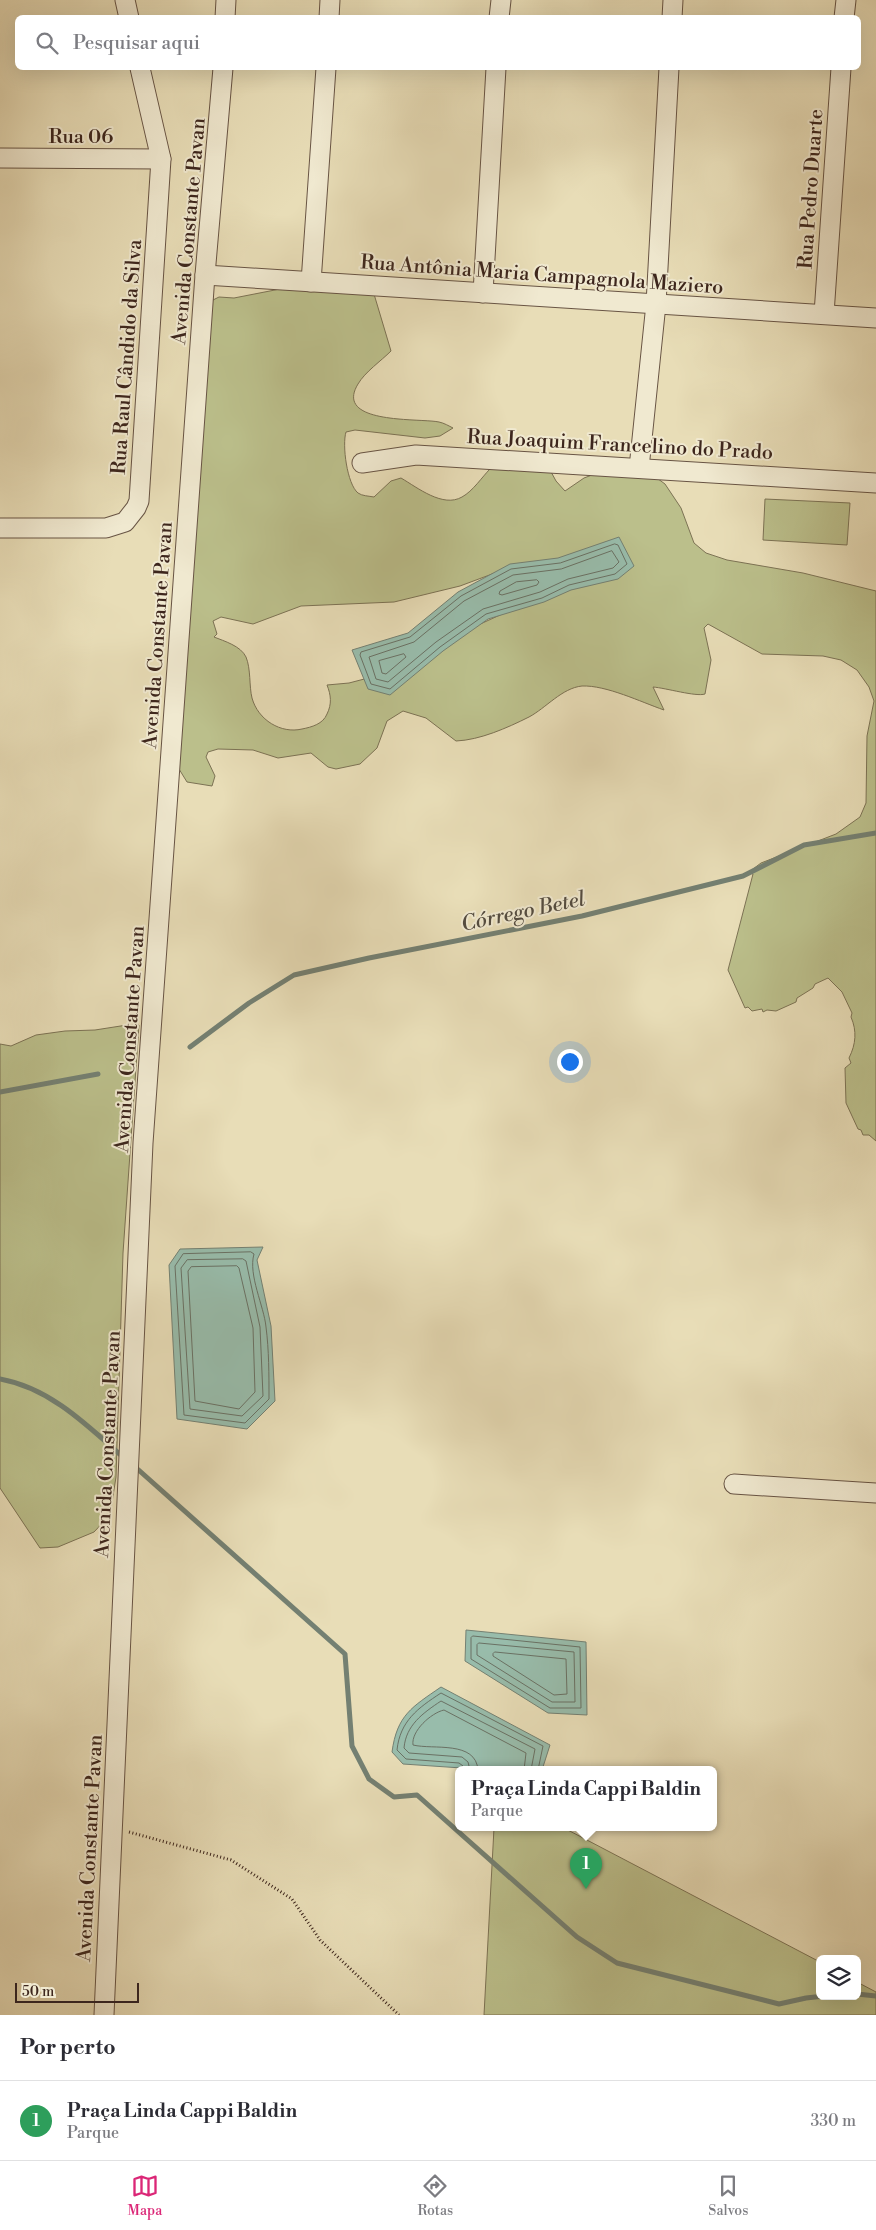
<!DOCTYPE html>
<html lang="pt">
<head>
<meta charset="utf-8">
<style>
  :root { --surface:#fff; --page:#f7f7f7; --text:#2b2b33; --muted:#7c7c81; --line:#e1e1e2; --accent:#db2777 }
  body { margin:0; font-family:"Libre Bodoni",serif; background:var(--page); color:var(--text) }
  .controls { position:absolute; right:15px; bottom:15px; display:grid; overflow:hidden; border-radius:8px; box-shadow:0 5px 20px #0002 }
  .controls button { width:45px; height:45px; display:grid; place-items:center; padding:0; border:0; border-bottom:1px solid var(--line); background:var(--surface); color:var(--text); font:25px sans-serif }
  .scale { position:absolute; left:15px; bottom:12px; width:124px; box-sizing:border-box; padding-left:5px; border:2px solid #3d261d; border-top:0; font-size:14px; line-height:18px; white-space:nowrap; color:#3d261d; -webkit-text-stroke:4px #f0e9d0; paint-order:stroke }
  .you { position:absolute; left:569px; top:1061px; width:18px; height:18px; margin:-12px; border:4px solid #fff; border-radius:50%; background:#1a73e8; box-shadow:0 0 0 8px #1a73e833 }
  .badge { display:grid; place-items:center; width:32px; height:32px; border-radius:50%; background:var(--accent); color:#fff; font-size:16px; font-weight:700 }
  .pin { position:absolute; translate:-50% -41px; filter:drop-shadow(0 1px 2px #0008) }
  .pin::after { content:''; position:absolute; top:26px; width:18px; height:15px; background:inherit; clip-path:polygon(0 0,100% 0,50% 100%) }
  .popup { position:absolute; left:455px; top:1766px; width:262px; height:65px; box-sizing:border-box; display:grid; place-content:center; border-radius:8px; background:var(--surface); filter:drop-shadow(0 1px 4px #0005); font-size:16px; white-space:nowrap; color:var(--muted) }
  .popup b { font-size:19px; color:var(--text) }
  .popup::after { content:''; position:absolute; left:50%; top:100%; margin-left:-10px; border:10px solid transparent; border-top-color:var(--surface) }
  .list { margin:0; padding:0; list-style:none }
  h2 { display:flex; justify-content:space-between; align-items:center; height:65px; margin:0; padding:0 20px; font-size:21px }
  h2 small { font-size:16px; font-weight:400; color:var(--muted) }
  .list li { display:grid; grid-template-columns:32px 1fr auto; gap:15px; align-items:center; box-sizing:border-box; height:80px; padding:0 20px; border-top:1px solid var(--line) }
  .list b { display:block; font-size:19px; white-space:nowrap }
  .list p { margin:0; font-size:16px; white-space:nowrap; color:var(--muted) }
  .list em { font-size:16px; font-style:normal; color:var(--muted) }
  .icon { flex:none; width:28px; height:28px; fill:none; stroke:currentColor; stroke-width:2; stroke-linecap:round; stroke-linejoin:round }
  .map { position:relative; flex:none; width:876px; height:2015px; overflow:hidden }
  .search { position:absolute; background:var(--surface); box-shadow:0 5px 20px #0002; left:15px; right:15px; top:15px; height:55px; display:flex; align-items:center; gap:12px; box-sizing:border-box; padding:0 18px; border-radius:8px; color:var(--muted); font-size:19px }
  .sheet { height:145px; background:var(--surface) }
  nav { display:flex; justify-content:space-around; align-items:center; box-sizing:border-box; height:70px; border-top:1px solid var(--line); background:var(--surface); font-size:14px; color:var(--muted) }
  nav a { display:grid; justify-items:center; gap:2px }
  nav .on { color:var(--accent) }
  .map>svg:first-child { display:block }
  .green { fill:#bbbf8b; stroke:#7c7254; fill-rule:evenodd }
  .water { fill:#98bcab; stroke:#748072 }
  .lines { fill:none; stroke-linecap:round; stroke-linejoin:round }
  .shore { stroke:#6a7164; stroke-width:1 }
  .stream { stroke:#748072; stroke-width:5 }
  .minor-casing { stroke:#685444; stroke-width:21 }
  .path { stroke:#3d261d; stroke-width:3; stroke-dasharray:1 2.5; stroke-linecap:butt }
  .minor { stroke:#f0e9d0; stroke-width:19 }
  .labels { text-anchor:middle; stroke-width:4; stroke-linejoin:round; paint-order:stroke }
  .street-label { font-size:20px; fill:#3d261d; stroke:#f0e9d0 }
  .water-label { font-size:21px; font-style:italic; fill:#544c40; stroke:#f0e9d0 }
</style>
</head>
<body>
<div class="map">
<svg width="876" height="2015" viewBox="0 0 876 2015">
  <rect width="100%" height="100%" fill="#e8ddb7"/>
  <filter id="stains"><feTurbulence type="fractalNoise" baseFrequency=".004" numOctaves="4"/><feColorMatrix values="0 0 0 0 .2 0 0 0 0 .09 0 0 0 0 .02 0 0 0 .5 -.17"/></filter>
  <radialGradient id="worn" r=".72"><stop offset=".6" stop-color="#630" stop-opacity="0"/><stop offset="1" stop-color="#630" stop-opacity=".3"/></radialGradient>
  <g class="green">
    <path d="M371,284L391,351C381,361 365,372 358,384C333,425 421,418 439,422C444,423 449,426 453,428L440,436L425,438L355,430L346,432C342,445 347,484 358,493C362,496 369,496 374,497L391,481L401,478C418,488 443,508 462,497C473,491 482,477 490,469L550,470L556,481L565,491L584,478L613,467L650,473L665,484L681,508L694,543L706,553L727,560L803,573L876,591V1141L869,1135H863L861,1130L858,1129L846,1103L845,1068L851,1063L849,1058C856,1044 857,1031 851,1017L852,1013L842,992L828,978L815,984L813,988L797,998L796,1002L776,1011L767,1010L763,1012L762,1009L752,1011L748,1007L745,1008L728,970L753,874L749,872L761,863L836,834L860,817L866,803L867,736L874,701L869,687L857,670L841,660L823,656L762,654L708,624L704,628L711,660L705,694C696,697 666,688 653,687L664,710C641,702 606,685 582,686C562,688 546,708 529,717C507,728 480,740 456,741L426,718L403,711L387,721L377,748L360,764L336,769L328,767L311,753L278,758L253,750L218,749L208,752L206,757L215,776L212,786L187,782L179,769L211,301L219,297L234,298L280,289ZM519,564L591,573L450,638L418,665L349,683L327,685C331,695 332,704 327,714C323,724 312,727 302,729C281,734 258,720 252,698C249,686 251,669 246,657C241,646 224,641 214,637L217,634L213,621L221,617L253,624L301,606L394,602L460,586Z"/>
    <path d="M765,499L850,503L847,545L763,540Z"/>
    <path d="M127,1025H139L123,1253L116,1477L110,1515L94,1532L58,1547L40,1548L0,1488V1044L11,1046L36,1035L65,1031L95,1030Z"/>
    <path d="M494,1828H564L820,1962V1996H857V1982L876,1992V2015H484Z"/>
  </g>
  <g class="water">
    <path d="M619,537L634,566L618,579L571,590L544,602L488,619L443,651L390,695L368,689L352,650L408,633L458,592L510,564L558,558Z"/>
    <path d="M263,1247L257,1260L271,1326L275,1401L247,1429L177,1419L169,1265L180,1249Z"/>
    <path d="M466,1630L586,1642L587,1715L548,1713L465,1661Z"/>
    <path d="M441,1687L550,1745L542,1770H491L403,1764L392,1752C397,1715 412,1707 441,1687Z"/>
  </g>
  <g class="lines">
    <g class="shore">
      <path d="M615,544L618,545L627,564L615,574L569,585L542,598L486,614L440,647L390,689L371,684L360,655L361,652L410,637L461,596L511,569L560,563Z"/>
      <path d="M612,551L619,562L613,568L568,579L540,592L483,609L436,642L388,682L376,679L369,657L414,642L464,601L513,575L561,569Z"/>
      <path d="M537,580L539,582L537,585L502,595L499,594L500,591L516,582Z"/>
      <path d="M404,654L406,657L386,674L382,673L379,661Z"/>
      <path d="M251,1252L254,1254C248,1275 264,1306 266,1327C269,1350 269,1375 269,1399L245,1423L184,1415L175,1266L183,1254Z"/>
      <path d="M243,1259L246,1261L260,1327L263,1396L242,1416L190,1409L181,1268L187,1260Z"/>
      <path d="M237,1266L239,1268L253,1328L255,1392L239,1409L195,1401L188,1271L191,1267Z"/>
      <path d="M473,1636L580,1647L581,1708H550L471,1659V1638Z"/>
      <path d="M479,1643L574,1652L575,1702H552L477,1655V1645Z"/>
      <path d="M495,1652L566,1659L567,1694L554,1695L493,1656V1654Z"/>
      <path d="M464,1770L463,1766L459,1763L406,1759L397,1750C400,1721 418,1708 441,1693L543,1746L538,1770"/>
      <path d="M470,1770L468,1762L462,1757L409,1753L404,1748C406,1725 423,1713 441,1701L535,1749L531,1770"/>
      <path d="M478,1770C476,1740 433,1750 413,1745C411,1731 431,1713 444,1710L526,1753L524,1770"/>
    </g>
    <g class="stream">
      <path d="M190,1047L249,1003L294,975L369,958L582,916L743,876L804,845L876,833"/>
      <path d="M0,1092L98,1074"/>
      <path d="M0,1379C50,1388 87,1425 124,1458"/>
      <path d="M133,1465L345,1654L352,1746L369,1779L394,1797L417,1795L577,1937L617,1963L779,2004L806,1998L824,1996"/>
      <path d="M857,1994L876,1996"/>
    </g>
    <g class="minor-casing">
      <g id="minor">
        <path d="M125,0L129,18"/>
        <path d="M225,18L226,0"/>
        <path d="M329,18L330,0"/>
        <path d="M499,18L501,0"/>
        <path d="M672,18L673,0"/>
        <path d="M844,18L846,0"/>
        <path d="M0,158L161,159"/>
        <path d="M205,275L876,318"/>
        <path d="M311,282L326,68"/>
        <path d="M483,293L496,68"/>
        <path d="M824,314L841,68"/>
        <path d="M362,463L416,455L876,483"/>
        <path d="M639,468L656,304L669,68"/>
        <path d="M0,528H106L125,522L136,508L139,501L161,159L140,68"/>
        <path d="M734,1484L876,1493"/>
        <path d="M104,2015L143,1143L205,275L223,68"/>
      </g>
    </g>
    <path class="path" d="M129,1832L231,1860L292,1899L320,1940L399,2015"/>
    <use href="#minor" class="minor"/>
  </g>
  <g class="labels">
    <g class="street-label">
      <text x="81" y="143">Rua 06</text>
      <text transform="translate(810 189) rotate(-86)" y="7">Rua Pedro Duarte</text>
      <text transform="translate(188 231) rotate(-85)" y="7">Avenida Constante Pavan</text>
      <text transform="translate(542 274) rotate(4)" y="7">Rua Antônia Maria Campagnola Maziero</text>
      <text transform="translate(126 357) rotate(-86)" y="7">Rua Raul Cândido da Silva</text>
      <text transform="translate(620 444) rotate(3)" y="7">Rua Joaquim Francelino do Prado</text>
      <text transform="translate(157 635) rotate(-86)" y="7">Avenida Constante Pavan</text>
      <text transform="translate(129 1039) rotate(-86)" y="7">Avenida Constante Pavan</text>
      <text transform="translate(107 1444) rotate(-87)" y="7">Avenida Constante Pavan</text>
      <text transform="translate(89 1848) rotate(-87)" y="7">Avenida Constante Pavan</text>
    </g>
    <g class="water-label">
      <text transform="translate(523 911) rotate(-12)" y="7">Córrego Betel</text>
    </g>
  </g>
  <rect width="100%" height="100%" filter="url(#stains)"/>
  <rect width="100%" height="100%" fill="url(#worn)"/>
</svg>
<div class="controls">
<button><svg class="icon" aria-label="layers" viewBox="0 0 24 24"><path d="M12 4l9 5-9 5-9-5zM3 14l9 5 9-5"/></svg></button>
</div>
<div class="scale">50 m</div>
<div class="you"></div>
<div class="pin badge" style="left:586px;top:1889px;background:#2e9e5b">1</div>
<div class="popup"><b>Praça Linda Cappi Baldin</b>Parque</div>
<div class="search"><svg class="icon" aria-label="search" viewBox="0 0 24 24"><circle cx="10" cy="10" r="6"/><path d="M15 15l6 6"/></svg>Pesquisar aqui</div>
</div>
<section class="sheet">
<h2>Por perto<small></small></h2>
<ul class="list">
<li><span class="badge" style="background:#2e9e5b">1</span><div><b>Praça Linda Cappi Baldin</b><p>Parque</p></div><em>330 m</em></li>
</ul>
</section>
<nav>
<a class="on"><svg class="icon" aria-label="map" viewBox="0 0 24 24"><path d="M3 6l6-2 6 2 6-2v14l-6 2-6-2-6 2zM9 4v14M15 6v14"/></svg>Mapa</a>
<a><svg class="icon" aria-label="directions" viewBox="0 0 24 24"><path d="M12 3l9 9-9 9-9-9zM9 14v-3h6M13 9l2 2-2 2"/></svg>Rotas</a>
<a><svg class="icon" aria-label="saved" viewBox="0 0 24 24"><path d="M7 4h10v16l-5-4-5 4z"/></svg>Salvos</a>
</nav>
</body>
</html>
